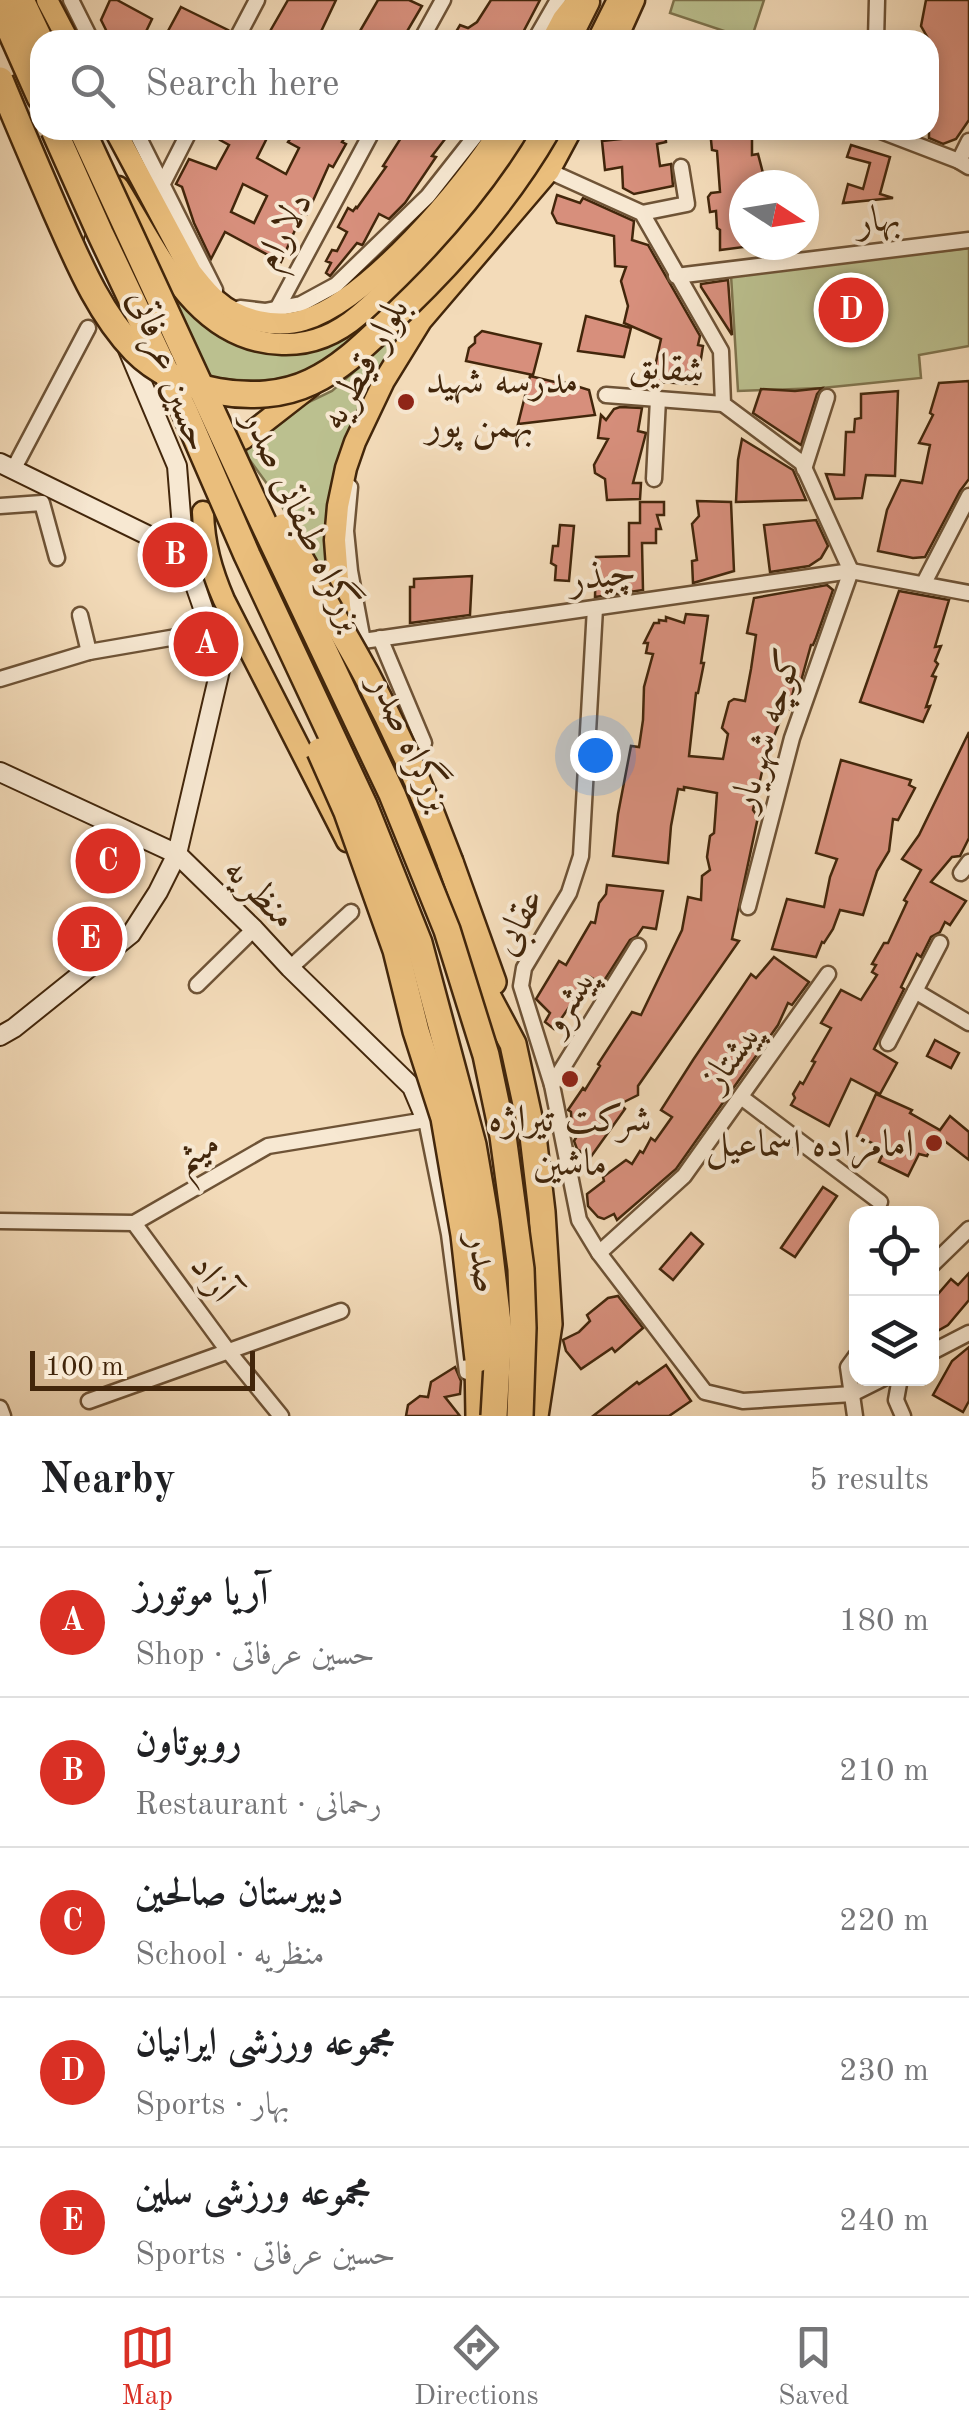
<!DOCTYPE html>
<html lang="en">
<head>
<meta charset="utf-8">
<style>
  :root { --surface:#fff; --page:#f6f6f6; --text:#202124; --muted:#757577; --line:#e0e0e0; --accent:#d93025 }
  body { margin:0; font-family:"Old Standard TT",Amiri,serif; background:var(--page); color:var(--text) }
  .controls { position:absolute; right:30px; bottom:30px; display:grid; overflow:hidden; border-radius:20px; box-shadow:0 5px 15px #0003 }
  .controls button { width:90px; height:90px; display:grid; place-items:center; padding:0; border:0; border-bottom:2px solid var(--line); background:var(--surface); color:var(--text); font:50px sans-serif }
  .compass { position:absolute; left:729px; top:170px; width:90px; height:90px; border-radius:50%; background:var(--surface); box-shadow:0 5px 15px #0003; rotate:102deg }
  .scale { position:absolute; left:30px; bottom:25px; width:225px; box-sizing:border-box; padding-left:10px; border:5px solid #42260b; border-top:0; font-size:28px; line-height:35px; white-space:nowrap; color:#42260b; -webkit-text-stroke:8px #f7e8d2; paint-order:stroke }
  .you { position:absolute; left:595px; top:755px; width:35px; height:35px; margin:-25px; border:8px solid #fff; border-radius:50%; background:#1a73e8; box-shadow:0 0 0 15px #1a73e833 }
  .badge { display:grid; place-items:center; width:65px; height:65px; border-radius:50%; background:var(--accent); color:#fff; font-size:32px; font-weight:700 }
  .pin { position:absolute; translate:-50% -50%; border:5px solid #fff; box-shadow:0 2px 10px #0006 }
  .list { margin:0; padding:0; list-style:none }
  h2 { display:flex; justify-content:space-between; align-items:center; height:130px; margin:0; padding:0 40px; font-size:42px }
  h2 small { font-size:32px; font-weight:400; color:var(--muted) }
  .list li { display:grid; grid-template-columns:65px 1fr auto; gap:30px; align-items:center; box-sizing:border-box; height:150px; padding:0 40px; border-top:2px solid var(--line) }
  .list b { display:block; font-size:38px; white-space:nowrap }
  .list p { margin:0; font-size:32px; white-space:nowrap; color:var(--muted) }
  .list em { font-size:32px; font-style:normal; color:var(--muted) }
  .icon { flex:none; width:55px; height:55px; fill:none; stroke:currentColor; stroke-width:2; stroke-linecap:round; stroke-linejoin:round }
  .map { position:relative; flex:none; width:969px; height:1416px; overflow:hidden }
  .search { position:absolute; background:var(--surface); box-shadow:0 5px 15px #0003; left:30px; right:30px; top:30px; height:110px; display:flex; align-items:center; gap:25px; box-sizing:border-box; padding:0 35px; border-radius:30px; color:var(--muted); font-size:38px }
  .sheet { height:880px; background:var(--surface) }
  nav { display:flex; justify-content:space-around; align-items:center; box-sizing:border-box; height:140px; border-top:2px solid var(--line); background:var(--surface); font-size:28px; color:var(--muted) }
  nav a { display:grid; justify-items:center; gap:5px }
  nav .on { color:var(--accent) }
  .map>svg:first-child { display:block }
  .green { fill:#bbc08f; stroke:#7e734d; stroke-width:2.5 }
  .building { fill:#d78f7c; stroke:#42260b; stroke-width:2.5; fill-rule:evenodd }
  .lines { fill:none; stroke-linecap:round; stroke-linejoin:round }
  .street-casing { stroke:#6e5336; stroke-width:19 }
  .secondary-casing { stroke:#42260b; stroke-width:22 }
  .primary-casing { stroke:#42260b; stroke-width:25 }
  .highway-casing { stroke:#42260b; stroke-width:30 }
  .street { stroke:#f7e8d2; stroke-width:14 }
  .secondary { stroke:#f7e8d2; stroke-width:18 }
  .primary { stroke:#eabe7c; stroke-width:20 }
  .highway { stroke:#eabe7c; stroke-width:25 }
  .highway-bridge-casing { stroke:#42260b; stroke-width:30; stroke-linecap:butt }
  .highway-bridge { stroke:#eabe7c; stroke-width:25 }
  .poi-dot { fill:#8f2418; stroke:#f7e8d2; stroke-width:4 }
  .labels { text-anchor:middle; stroke-width:8; stroke-linejoin:round; paint-order:stroke }
  .street-label { font-size:38px; fill:#42260b; stroke:#f7e8d2 }
  .poi-label { font-size:38px; fill:#42260b; stroke:#f7e8d2; text-anchor:start }
</style>
</head>
<body>
<div class="map">
<svg width="969" height="1416" viewBox="0 0 969 1416">
  <rect width="100%" height="100%" fill="#f3dbb9"/>
  <filter id="stains"><feTurbulence type="fractalNoise" baseFrequency=".002" numOctaves="4"/><feColorMatrix values="0 0 0 0 .2 0 0 0 0 .09 0 0 0 0 .02 0 0 0 .5 -.17"/></filter>
  <radialGradient id="worn" r=".72"><stop offset=".6" stop-color="#630" stop-opacity="0"/><stop offset="1" stop-color="#630" stop-opacity=".3"/></radialGradient>
  <g class="green">
    <path d="M674,0H764L751,40L670,13Z"/>
    <path d="M969,248V346L919,355L921,378L822,388L738,391L731,275Z"/>
    <path d="M174,286L293,350L396,289C383,305 371,323 356,338C311,381 270,386 210,377L163,289Z"/>
    <path d="M407,325L369,392L330,595L278,499L249,459L245,448L286,413L332,391Z"/>
  </g>
  <g class="building">
    <path d="M110,0H117L152,19L142,40H111L101,20Z"/>
    <path d="M288,0H336L317,40H265Z"/>
    <path d="M378,0H409L422,6L402,40H360L364,32L360,31Z"/>
    <path d="M491,0H540L519,40H449L453,37L460,25L468,28L477,22Z"/>
    <path d="M926,0H969V120L956,139L943,144L929,138V40L921,26Z"/>
    <path d="M181,7L228,30L222,40H184L168,31Z"/>
    <path d="M225,130H271L257,158L286,174L299,148L288,142L296,130H350L342,142L346,144L333,167L329,165L307,214L303,212L281,262L225,232L211,259L194,223L182,187L176,184L189,159L216,169L229,145L220,140ZM243,184L267,196L254,223L231,212Z"/>
    <path d="M406,130H452L432,156L436,157L405,203L389,219L379,214L363,244L362,245L357,243L330,276L326,273L331,263L326,261L332,250L337,251L347,232L338,227L348,208L353,211L356,207L357,208L386,167L383,166Z"/>
    <path d="M630,130H665L666,142L657,144L660,166L671,164L673,186L634,194L623,188L622,167L605,170L602,141L631,138Z"/>
    <path d="M710,130H752V155L758,154L764,177L758,178L760,185H744V247L720,250V230L717,228L716,211L710,212L708,197L711,193L720,192L717,151L712,150Z"/>
    <path d="M851,145L890,157L880,194L893,198L843,203L848,184L863,189L870,163L847,157Z"/>
    <path d="M557,195L580,203L583,198L634,221L632,240L648,245L700,336L698,345L703,346L697,384L655,382L657,374L654,371L661,339L624,323L628,306L621,281L626,267L615,266L614,236L557,223L552,213Z"/>
    <path d="M728,280L732,335L701,287V284Z"/>
    <path d="M586,316L631,328L624,357L578,351Z"/>
    <path d="M482,331L541,344L533,375L466,361L469,348L475,343V337Z"/>
    <path d="M530,376L559,383L560,381L589,390L595,415L518,424Z"/>
    <path d="M969,381V479L960,491L925,557L913,558L878,551L887,510L901,480L922,483L930,445L919,443L933,415L930,413L939,383Z"/>
    <path d="M822,388L817,394L801,445L753,413L761,389L795,391Z"/>
    <path d="M898,391L895,476L866,475L862,498L835,499L826,474L844,475L846,432H854L855,419L861,418V394Z"/>
    <path d="M620,407L642,408L638,431L646,433L633,483H641L640,499L607,500L605,479L595,473L594,465L608,439L598,438L601,415L606,420L614,409Z"/>
    <path d="M742,439L793,470L806,500L736,502L738,460Z"/>
    <path d="M697,501L731,502L734,571L693,583L692,561L697,560L692,524L699,516Z"/>
    <path d="M640,502H664V515H657L661,529H656V543H642L643,590L595,597L596,557L629,556V523H640Z"/>
    <path d="M816,520L828,546L821,558L809,566L770,572L764,525Z"/>
    <path d="M560,525L574,526L569,581L555,580L556,566L551,563L553,546H558Z"/>
    <path d="M472,576L470,615L410,623V587H414V579Z"/>
    <path d="M827,585L833,590L816,638L813,645H811L801,681L796,680L789,709L785,708L773,739L770,738L753,810L758,817L732,939L739,941L638,1086V1095L620,1104L625,1109L590,1158L577,1149L574,1141L577,1136L572,1132L571,1112L568,1110L583,1088L585,1090L600,1066L598,1064L632,1012L641,1015L682,930L688,897L701,900L702,876L710,870L707,857L710,836L714,833L717,793L684,787V790L678,789L671,826L668,863L613,856L618,814L631,746L639,747L643,720L644,687L653,654L646,653L648,643H644L654,623H659V620L666,621V617L684,623L686,614L708,616L701,663H704L698,693H696L689,756L723,759L728,734L722,728L729,702L734,699L745,701L751,669L756,635L747,633L754,598Z"/>
    <path d="M899,591L949,600L935,647L941,646L935,661L938,664L932,676L936,677L926,707L930,706L923,722L860,702Z"/>
    <path d="M969,732V838L960,856L952,857L931,882L966,901L950,925L945,922L940,932L931,937L921,957L917,954L901,987L904,989L874,1049L897,1063L880,1094L851,1079L829,1126L791,1105L795,1098L793,1094L800,1082L803,1084L815,1062L812,1061L831,1028L821,1023L841,990L861,1000L877,975L872,972L876,965L872,964L884,943H888L907,902L904,900L921,870L902,859L919,835Z"/>
    <path d="M841,760L911,780L909,785L915,788L898,820L893,819L889,851L877,871L863,915L840,910L833,929L824,943L822,942L816,957L772,949L787,899L824,907L830,877L837,859L816,853Z"/>
    <path d="M607,885L663,891L656,929L643,927L637,936L630,940L602,984L590,977L554,1029L545,1022L550,1013L536,999L559,961L566,965L591,922L595,923L599,903L606,894Z"/>
    <path d="M774,957L809,982L792,1005L788,1003L778,1025L676,1169L617,1220L614,1214L604,1219L598,1217L588,1206L587,1194L604,1181L603,1177L626,1160L632,1164L640,1151L643,1153L651,1138L655,1141L672,1117L661,1110L693,1060L751,974L756,978Z"/>
    <path d="M935,1040L959,1053L951,1068L927,1056Z"/>
    <path d="M876,1094L912,1110L910,1113L940,1130L950,1116L969,1132V1160L937,1135L927,1156L919,1154L908,1176L879,1162L885,1149L857,1136Z"/>
    <path d="M823,1187L837,1196L795,1257L781,1248Z"/>
    <path d="M691,1233L703,1244L673,1280L660,1269Z"/>
    <path d="M969,1273V1300L948,1325L932,1334V1301L951,1279L958,1285Z"/>
    <path d="M618,1296L643,1328L615,1352L612,1348L581,1369L566,1351L563,1340L579,1332L590,1321L587,1315L608,1298Z"/>
    <path d="M969,1347V1401L963,1412L933,1395L952,1361Z"/>
    <path d="M666,1365L691,1401L669,1416H593L637,1382L639,1384Z"/>
    <path d="M455,1367L461,1381L460,1394L445,1397L460,1416H406L408,1405L420,1396L428,1397L431,1382Z"/>
  </g>
  <g class="lines">
    <g class="street-casing">
      <g id="street">
        <path d="M71,0L91,40"/>
        <path d="M236,40L257,0"/>
        <path d="M421,40L443,0"/>
        <path d="M535,40L558,0"/>
        <path d="M876,40L877,0"/>
        <path d="M135,130L215,290"/>
        <path d="M878,130L959,161L969,167"/>
        <path d="M959,161L969,141"/>
        <path d="M549,171L642,213L721,351L723,404L802,463L851,571"/>
        <path d="M162,185L190,130"/>
        <path d="M642,213L687,204L681,167"/>
        <path d="M676,276L969,240"/>
        <path d="M240,308L265,311L301,304L336,285L428,196L480,130"/>
        <path d="M277,309L373,130"/>
        <path d="M606,395L723,404"/>
        <path d="M804,469L827,397"/>
        <path d="M13,470L88,328"/>
        <path d="M654,479L658,399"/>
        <path d="M350,487L346,531L350,571L363,641L851,571L969,593"/>
        <path d="M0,506L42,503L57,558"/>
        <path d="M924,583L969,496"/>
        <path d="M595,608L581,856L569,893L524,968L521,986L552,1085L579,1220L599,1253L705,1392L743,1401L852,1394L884,1378"/>
        <path d="M80,615L89,652"/>
        <path d="M380,638L424,743"/>
        <path d="M0,679L89,652L211,631"/>
        <path d="M961,873L969,862"/>
        <path d="M748,907L792,738L851,571"/>
        <path d="M290,968L351,912"/>
        <path d="M197,985L254,929"/>
        <path d="M915,991L969,1023"/>
        <path d="M888,1043L940,943"/>
        <path d="M552,1085L638,946"/>
        <path d="M741,1097L880,1202"/>
        <path d="M0,1221L134,1223L268,1146L426,1120L449,1234L467,1372"/>
        <path d="M134,1223L228,1351L281,1416"/>
        <path d="M599,1253L684,1176L828,974"/>
        <path d="M932,1265L969,1229"/>
        <path d="M932,1352L969,1333"/>
        <path d="M900,1378L896,1400L903,1416"/>
        <path d="M89,1401L341,1311"/>
        <path d="M0,1408L3,1416"/>
        <path d="M855,1416L848,1367L856,1356"/>
      </g>
    </g>
    <g class="secondary-casing">
      <g id="secondary">
        <path d="M94,240L112,307"/>
        <path d="M0,463L184,553"/>
        <path d="M0,772L177,854L254,929L290,968L412,1087L426,1120"/>
        <path d="M0,1036L14,1028L131,934L158,892L177,854L220,670L211,631L184,553L177,466L126,345"/>
      </g>
    </g>
    <g class="primary-casing">
      <g id="primary">
        <path d="M47,0L68,40"/>
        <path d="M552,40L563,19L578,0"/>
        <path d="M570,40L589,2"/>
        <path d="M598,40L618,0"/>
        <path d="M616,40L634,0"/>
        <path d="M115,130L191,272C199,282 207,293 217,301C238,320 276,329 304,320C368,301 465,186 500,130"/>
        <path d="M118,187C158,251 195,342 282,344C311,345 337,334 359,315C394,286 426,250 458,217"/>
        <path d="M452,226L511,146L521,130"/>
        <path d="M243,439L311,386"/>
        <path d="M203,512C204,544 211,570 224,600L347,841"/>
        <path d="M361,708L349,664L340,606L335,540L338,506L346,468L355,442L384,381L421,321L549,171L571,130"/>
      </g>
    </g>
    <g class="highway-casing">
      <g id="highway">
        <path d="M21,0L40,40"/>
        <path d="M0,7L40,97"/>
        <path d="M450,862L493,982"/>
        <path d="M455,935L513,1044L533,1136L542,1212L549,1324L535,1416"/>
        <path d="M478,1359L479,1416"/>
      </g>
    </g>
    <use href="#street" class="street"/>
    <use href="#secondary" class="secondary"/>
    <use href="#primary" class="primary"/>
    <use href="#highway" class="highway"/>
    <g class="highway-bridge-casing">
      <g id="highway-bridge">
        <path d="M0,80C18,124 37,168 56,212C77,259 98,312 135,350C176,392 257,408 311,382C339,369 361,348 383,327C445,270 505,203 547,130"/>
        <path d="M54,130L100,233L184,410L247,555L364,805L419,943L473,1145L486,1221L499,1331L494,1416"/>
        <path d="M82,130L263,522L392,794L447,930L486,1055L503,1136L521,1269L523,1328L520,1416"/>
        <path d="M283,527C309,577 339,624 366,674C398,735 426,797 450,862"/>
        <path d="M320,751L347,812L396,950L416,1031L444,1118L464,1235L478,1359"/>
      </g>
    </g>
    <use href="#highway-bridge" class="highway-bridge"/>
  </g>
  <g class="poi-dot">
    <circle cx="406" cy="402" r="10"/>
    <circle cx="570" cy="1079" r="10"/>
    <circle cx="934" cy="1143" r="10"/>
  </g>
  <g class="labels">
    <g class="street-label">
      <text transform="translate(878 218) rotate(-7)" y="13">بهار</text>
      <text transform="translate(282 230) rotate(-62)" y="13">دلارام</text>
      <text transform="translate(363 363) rotate(-61)" y="13">بلوار قیطریه</text>
      <text transform="translate(667 367) rotate(5)" y="13">شقایق</text>
      <text transform="translate(171 370) rotate(69)" y="13">حسین عرفاتی</text>
      <text transform="translate(305 520) rotate(65)" y="13">بزرگراه طبقاتی صدر</text>
      <text transform="translate(602 574) rotate(-8)" y="13">چیذر</text>
      <text transform="translate(765 729) rotate(-73)" y="13">کوچه شهریار</text>
      <text transform="translate(412 742) rotate(65)" y="13">بزرگراه صدر</text>
      <text transform="translate(261 892) rotate(45)" y="13">منظریه</text>
      <text transform="translate(517 921) rotate(-62)" y="13">عقابی</text>
      <text transform="translate(568 999) rotate(-58)" y="13">پیشرو</text>
      <text transform="translate(731 1054) rotate(-54)" y="13">پیشتاز</text>
      <text transform="translate(196 1150) rotate(-30)" y="13">میثم</text>
      <text transform="translate(485 1263) rotate(82)" y="13">صدر</text>
      <text transform="translate(214 1277) rotate(54)" y="13">آزاد</text>
    </g>
    <g class="poi-label">
      <text x="426" y="393">مدرسه شهید<tspan x="426" dy="44">بهمن پور</tspan></text>
      <text x="570" y="1131" text-anchor="middle">شرکت تیراژه<tspan x="570" dy="44">ماشین</tspan></text>
      <text x="914" y="1156" text-anchor="end">امامزاده اسماعیل</text>
    </g>
  </g>
  <rect width="100%" height="100%" filter="url(#stains)"/>
  <rect width="100%" height="100%" fill="url(#worn)"/>
</svg>
<div class="controls">
<button><svg class="icon" aria-label="locate" viewBox="0 0 24 24"><circle cx="12" cy="12" r="6"/><path d="M12 2v4M12 18v4M2 12h4M18 12h4"/></svg></button>
<button><svg class="icon" aria-label="layers" viewBox="0 0 24 24"><path d="M12 4l9 5-9 5-9-5zM3 14l9 5 9-5"/></svg></button>
</div>
<svg class="compass" viewBox="-18 -18 36 36"><path d="M0-13l5 13h-10z" fill="#e53935"/><path d="M0 13l5-13h-10z" fill="#757577"/></svg>
<div class="scale">100 m</div>
<div class="you"></div>
<div class="pin badge" style="left:206px;top:644px">A</div>
<div class="pin badge" style="left:175px;top:555px">B</div>
<div class="pin badge" style="left:108px;top:861px">C</div>
<div class="pin badge" style="left:851px;top:310px">D</div>
<div class="pin badge" style="left:90px;top:939px">E</div>
<div class="search"><svg class="icon" aria-label="search" viewBox="0 0 24 24"><circle cx="10" cy="10" r="6"/><path d="M15 15l6 6"/></svg>Search here</div>
</div>
<section class="sheet">
<h2>Nearby<small>5 results</small></h2>
<ul class="list">
<li><span class="badge">A</span><div><b>آریا موتورز</b><p>Shop · حسین عرفاتی</p></div><em>180 m</em></li>
<li><span class="badge">B</span><div><b>روبوتاون</b><p>Restaurant · رحمانی</p></div><em>210 m</em></li>
<li><span class="badge">C</span><div><b>دبیرستان صالحین</b><p>School · منظریه</p></div><em>220 m</em></li>
<li><span class="badge">D</span><div><b>مجموعه ورزشی ایرانیان</b><p>Sports · بهار</p></div><em>230 m</em></li>
<li><span class="badge">E</span><div><b>مجموعه ورزشی سلین</b><p>Sports · حسین عرفاتی</p></div><em>240 m</em></li>
</ul>
</section>
<nav>
<a class="on"><svg class="icon" aria-label="map" viewBox="0 0 24 24"><path d="M3 6l6-2 6 2 6-2v14l-6 2-6-2-6 2zM9 4v14M15 6v14"/></svg>Map</a>
<a><svg class="icon" aria-label="directions" viewBox="0 0 24 24"><path d="M12 3l9 9-9 9-9-9zM9 14v-3h6M13 9l2 2-2 2"/></svg>Directions</a>
<a><svg class="icon" aria-label="saved" viewBox="0 0 24 24"><path d="M7 4h10v16l-5-4-5 4z"/></svg>Saved</a>
</nav>
</body>
</html>
